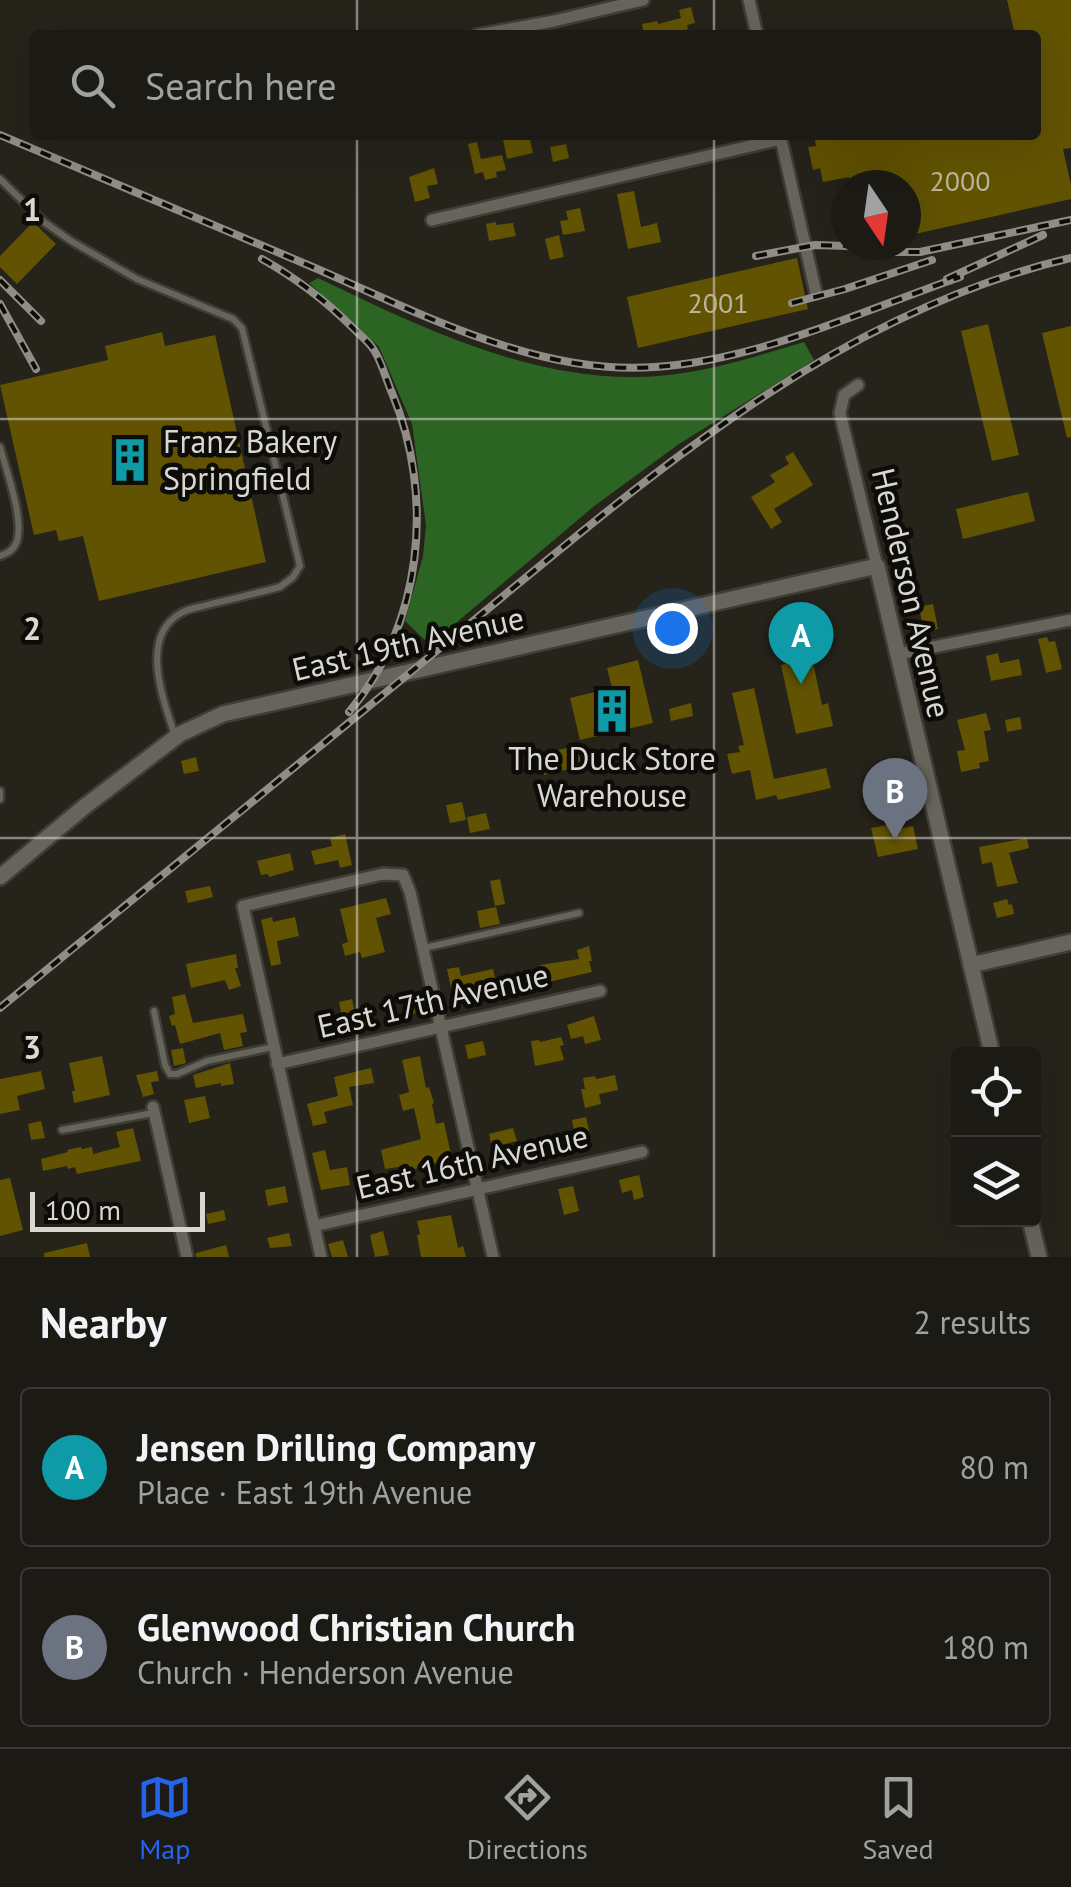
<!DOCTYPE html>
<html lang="en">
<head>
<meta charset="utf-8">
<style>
  :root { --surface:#1c1a14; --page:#292722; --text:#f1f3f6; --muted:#a0a1a0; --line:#3a3834; --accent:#2563eb }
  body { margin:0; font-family:"PT Sans",sans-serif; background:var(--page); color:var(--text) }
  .controls { position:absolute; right:30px; bottom:30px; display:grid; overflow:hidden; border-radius:10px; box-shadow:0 10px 40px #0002 }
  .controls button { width:90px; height:90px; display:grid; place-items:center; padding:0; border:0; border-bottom:2px solid var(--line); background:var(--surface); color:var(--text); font:50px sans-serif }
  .compass { position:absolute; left:831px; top:170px; width:90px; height:90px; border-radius:50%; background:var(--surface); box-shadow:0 10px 40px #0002; rotate:167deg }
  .scale { position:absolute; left:30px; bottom:25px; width:175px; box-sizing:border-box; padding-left:10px; border:5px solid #d8d7d1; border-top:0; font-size:28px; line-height:35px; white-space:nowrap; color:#d8d7d1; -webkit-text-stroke:8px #0d0c09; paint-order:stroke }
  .you { position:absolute; left:672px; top:628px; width:35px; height:35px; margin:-25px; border:8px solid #fff; border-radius:50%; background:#1a73e8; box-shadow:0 0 0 15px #1a73e833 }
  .badge { display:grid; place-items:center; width:65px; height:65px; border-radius:50%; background:var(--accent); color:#fff; font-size:32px; font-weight:700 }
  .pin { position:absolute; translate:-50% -82px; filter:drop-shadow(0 2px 5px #0008) }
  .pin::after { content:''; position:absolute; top:52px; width:35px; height:30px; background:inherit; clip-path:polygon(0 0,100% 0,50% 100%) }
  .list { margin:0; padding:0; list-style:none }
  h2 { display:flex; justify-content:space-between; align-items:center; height:130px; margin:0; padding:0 40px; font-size:42px }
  h2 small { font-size:32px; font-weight:400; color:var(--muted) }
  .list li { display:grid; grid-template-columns:65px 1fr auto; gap:30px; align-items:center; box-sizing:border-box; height:160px; margin:0 20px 20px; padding:0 20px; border:2px solid var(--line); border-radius:10px }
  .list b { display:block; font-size:38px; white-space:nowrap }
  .list p { margin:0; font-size:32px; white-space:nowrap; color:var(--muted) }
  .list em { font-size:32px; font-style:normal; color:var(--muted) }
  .icon { flex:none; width:55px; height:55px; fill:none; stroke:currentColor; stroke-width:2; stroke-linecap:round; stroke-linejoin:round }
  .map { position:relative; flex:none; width:1071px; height:1257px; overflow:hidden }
  .search { position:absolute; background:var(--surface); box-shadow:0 10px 40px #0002; left:30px; right:30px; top:30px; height:110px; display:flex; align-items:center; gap:25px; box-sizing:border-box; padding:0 35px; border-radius:10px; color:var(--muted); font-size:38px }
  .sheet { height:490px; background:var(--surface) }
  nav { display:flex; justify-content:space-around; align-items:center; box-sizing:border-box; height:140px; border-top:2px solid var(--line); background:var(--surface); font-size:28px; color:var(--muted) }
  nav a { display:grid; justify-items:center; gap:5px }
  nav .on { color:var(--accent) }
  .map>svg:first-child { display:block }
  .forest { fill:#2b6423 }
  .building { fill:#625302 }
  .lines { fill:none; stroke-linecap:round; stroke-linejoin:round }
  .service-casing { stroke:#3e3d36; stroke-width:11 }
  .minor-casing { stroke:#3e3d36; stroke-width:16 }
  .tertiary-casing { stroke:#3e3d36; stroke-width:20 }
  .service { stroke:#67655b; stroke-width:6 }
  .minor { stroke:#67655b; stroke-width:11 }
  .tertiary { stroke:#67655b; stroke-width:15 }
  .rail-casing { stroke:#8f8d86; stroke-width:8 }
  .rail { stroke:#0d0c09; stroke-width:4; stroke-dasharray:11; stroke-linecap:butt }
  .grid { fill:none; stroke:#d8d7d1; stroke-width:2.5; stroke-opacity:0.55 }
  .labels { text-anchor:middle; stroke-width:9; stroke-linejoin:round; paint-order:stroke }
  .number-label { font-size:28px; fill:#bab69d }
  .poi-label { font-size:32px; fill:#d8d7d1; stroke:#0d0c09; text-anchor:start }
  .street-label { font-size:32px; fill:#d8d7d1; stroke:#0d0c09 }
  .grid-label { font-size:32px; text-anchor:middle; font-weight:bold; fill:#d8d7d1; stroke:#0d0c09; stroke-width:9; stroke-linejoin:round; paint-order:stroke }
</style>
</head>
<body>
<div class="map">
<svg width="1071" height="1257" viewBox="0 0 1071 1257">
  <rect width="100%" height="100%" fill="#25231a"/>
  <path class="forest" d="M318,278C418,326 525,379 639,377C696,376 750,358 804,342L814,360L679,444L593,507L430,645L405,621L423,556L426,525L412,424L379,347L309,283Z"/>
  <g class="building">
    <path d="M1007,0H1071V148L1063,149L1071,185V199L906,236V185H851L849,177L823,182L820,168L813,170L808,147L816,146L814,135H1036V35H1015Z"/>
    <path d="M691,7L695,23L687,25L688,29L670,35H644L642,24L658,21V24L681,18L679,10Z"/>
    <path d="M502,135H529L533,153L507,159Z"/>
    <path d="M477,142L481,159L502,155L506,170L496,172L497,177L485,180L483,172L475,174L468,144Z"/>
    <path d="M566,144L569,158L553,162L550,147Z"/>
    <path d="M434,168L438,184L427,186L430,198L415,202L409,177Z"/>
    <path d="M634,191L641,227L657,223L661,242L628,249L617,194Z"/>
    <path d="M580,208L585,231L563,235L560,221L568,220L566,211Z"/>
    <path d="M33,222L56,244L17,284L0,267V256Z"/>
    <path d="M496,222V225L513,223L516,236L489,241L486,224Z"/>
    <path d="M559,235L564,257L550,260L545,239Z"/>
    <path d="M797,258L808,309L638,348L627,297Z"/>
    <path d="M988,324L1019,455L992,461L961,331Z"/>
    <path d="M1071,326V437L1067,438L1042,333Z"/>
    <path d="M162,332L165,346L215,335L266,562L99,601L83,536L59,541L56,530L34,535L0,385L108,360L105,346Z"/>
    <path d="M793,452L813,485L774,509L782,522L771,529L751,497L775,482L770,475L789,464L785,457Z"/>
    <path d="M1028,492L1035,521L963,539L956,509Z"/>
    <path d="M933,604L938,629L924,632L919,607Z"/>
    <path d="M1047,637L1049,642L1055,641L1062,669L1046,673L1038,639Z"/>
    <path d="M998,653L1000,663L1019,659L1022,675L991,681L986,656Z"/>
    <path d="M812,658L822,705L828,703L833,726L796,734L781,665Z"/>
    <path d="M638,660L653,723L580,740L570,698L612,688L607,668Z"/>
    <path d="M754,688L774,779L826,768L831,788L778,800L776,795L756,800L750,770L732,774L727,754L740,752L738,746L744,745L732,693Z"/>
    <path d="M691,703L693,716L671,721L669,709Z"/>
    <path d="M986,713L991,730L984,731L989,761L979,763L980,768L961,772L957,751L965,750L957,720Z"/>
    <path d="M1020,717L1022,729L1007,732L1005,720Z"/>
    <path d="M577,746L582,766L544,775L538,754Z"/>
    <path d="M196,757L199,771L184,774L181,761Z"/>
    <path d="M462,802L466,820L450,823L446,805Z"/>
    <path d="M486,813L490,829L470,833L467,817Z"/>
    <path d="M888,825L890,831L913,826L918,849L878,857L871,828Z"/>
    <path d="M345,834L352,865L340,868L338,860L315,865L311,851L332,846L330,838Z"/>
    <path d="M1027,838L1029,848L1009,853L1018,883L997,887L992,862L982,864L979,847Z"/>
    <path d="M290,853L294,870L269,877L268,874L261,875L257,861Z"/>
    <path d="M500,879L505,904L495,906L490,881Z"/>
    <path d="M210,886L213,897L188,903L185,891Z"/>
    <path d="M386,898L391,914L376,918L385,952L362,958L360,952L345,956L342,944L348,942L340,909Z"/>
    <path d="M1007,899L1009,905L1012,904L1014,914L997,918L993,903Z"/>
    <path d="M496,907L500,924L480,928L477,911Z"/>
    <path d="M272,917L273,922L295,917L299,936L277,941L281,964L271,966L261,920Z"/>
    <path d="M589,946L592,961H589L592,972L544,983L540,965L579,959L577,950Z"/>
    <path d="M236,954L238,968H235L241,986L229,990L225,980L191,988L186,964Z"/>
    <path d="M459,967L461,976L493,969L495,978L487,980L490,996L454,1002L447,969Z"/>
    <path d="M185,994L193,1023L243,1014L247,1032L240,1033L243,1046L224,1050L220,1033L180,1044L175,1025L172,1026L169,1016L175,1014L172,997Z"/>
    <path d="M416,994L420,1012L407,1015L403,997Z"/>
    <path d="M352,999L357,1022L328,1027L326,1017L341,1013L339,1002Z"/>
    <path d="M594,1016L601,1040L585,1044L583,1036L571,1039L567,1025Z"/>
    <path d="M561,1037L564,1045L560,1046L564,1060L535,1066L531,1041L539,1040L540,1042Z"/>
    <path d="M483,1041L486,1055L468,1059L465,1045Z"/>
    <path d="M183,1048L186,1063L174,1066L171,1050Z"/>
    <path d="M102,1056L110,1095L74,1103L72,1091H75L69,1063Z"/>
    <path d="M420,1056L426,1088L429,1087L434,1103L432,1104L436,1124L444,1122L452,1159L400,1173L399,1167L385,1169L381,1150L421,1139L414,1108L403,1111L399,1095L409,1092L402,1060Z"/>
    <path d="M230,1063L234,1084L221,1086V1083L196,1088L193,1075Z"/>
    <path d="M371,1068L374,1083L349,1087L353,1105L324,1112L327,1123L313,1126L307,1104L338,1096L334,1077Z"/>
    <path d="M41,1071L45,1089L17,1096L20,1110L0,1114V1079Z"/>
    <path d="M157,1071L159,1081L151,1082L154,1094L143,1097L136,1075Z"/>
    <path d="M615,1075L618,1090L599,1094L601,1104L585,1108L581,1089H585L583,1078L595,1076L596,1079Z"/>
    <path d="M205,1096L210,1118L189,1123L184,1100Z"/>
    <path d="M586,1117L591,1139L576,1142L572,1120Z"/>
    <path d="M41,1121L45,1138L31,1140L28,1124Z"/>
    <path d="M133,1128L141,1161L77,1174L75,1167L68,1169L67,1166L43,1171L41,1159L68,1152L67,1150L81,1147L82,1149L92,1147L93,1154L120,1147L116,1132Z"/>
    <path d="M513,1128L517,1141L492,1147L489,1134Z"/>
    <path d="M325,1150L330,1170L347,1167L350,1185L321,1190L312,1153Z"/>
    <path d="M639,1175L644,1197L634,1200L632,1190L622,1193L619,1180Z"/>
    <path d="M10,1178L23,1230L0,1236V1180Z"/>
    <path d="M285,1186L288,1202L268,1206L265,1190Z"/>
    <path d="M573,1186L579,1211L564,1215L558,1189Z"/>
    <path d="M224,1210L226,1220L208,1224L206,1214Z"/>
    <path d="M451,1215L458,1248L463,1246L466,1257H421L417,1235L420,1234L417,1221Z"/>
    <path d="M383,1231L389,1255L375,1257L370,1235Z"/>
    <path d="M289,1233L292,1246L270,1248L267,1238Z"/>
    <path d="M343,1240L348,1257H332L328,1244Z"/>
    <path d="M87,1243L90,1257H44V1253Z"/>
    <path d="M226,1245L229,1257H196V1253Z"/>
  </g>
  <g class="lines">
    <g class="service-casing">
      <g id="service">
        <path d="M0,179L44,222L71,241L137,279L233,319L242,328L300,566L293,577L280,587C257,593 234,599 211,604C202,607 189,608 181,613C138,637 164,701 175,736"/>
        <path d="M0,447C6,470 24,518 17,541C14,550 8,553 0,556"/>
        <path d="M0,791V799"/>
        <path d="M424,948L579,913"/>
        <path d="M154,1011L165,1065L170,1074H177L207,1061L273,1047"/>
        <path d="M62,1130L153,1113"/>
      </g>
    </g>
    <g class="minor-casing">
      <g id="minor">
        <path d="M749,0L757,35"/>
        <path d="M477,35L554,21L643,0"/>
        <path d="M780,135L816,293"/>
        <path d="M432,220L781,139"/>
        <path d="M858,385L844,395L840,413L877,566"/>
        <path d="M898,654L1071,620"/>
        <path d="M277,1064L600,991"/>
        <path d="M153,1107L187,1257"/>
        <path d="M314,1226L642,1152"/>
        <path d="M321,1257L243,906L383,874L403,875L410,892L493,1257"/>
      </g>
    </g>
    <g class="tertiary-casing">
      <g id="tertiary">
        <path d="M0,877L84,807L180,734L223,714L877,566L992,1054"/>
        <path d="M971,965L1071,942"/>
        <path d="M1030,1220L1039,1257"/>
      </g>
    </g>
    <use href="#service" class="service"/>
    <use href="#minor" class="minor"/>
    <use href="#tertiary" class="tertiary"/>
    <g class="rail-casing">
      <g id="rail">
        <path d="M0,135C103,178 205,222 308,265C416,311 535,376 655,367C759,360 862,311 960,277"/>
        <path d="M756,256L815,245L847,246L883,252H920L1071,220"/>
        <path d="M262,259C296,278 325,300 353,328C360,335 369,342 374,350C382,363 386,379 392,393C435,496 423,625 349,712"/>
        <path d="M947,279L1043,235"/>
        <path d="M0,280L41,321"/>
        <path d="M792,303L845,289L932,260"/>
        <path d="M0,304L36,369"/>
        <path d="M0,1008C149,887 297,765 445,644C635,489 826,315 1071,258"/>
      </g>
    </g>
    <use href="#rail" class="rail"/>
  </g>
  <path class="grid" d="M357,0V35M714,0V35M357,135V1257M714,135V1257M0,419H1071M0,838H1071"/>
  <defs>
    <g id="building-bare" transform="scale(3.45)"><path d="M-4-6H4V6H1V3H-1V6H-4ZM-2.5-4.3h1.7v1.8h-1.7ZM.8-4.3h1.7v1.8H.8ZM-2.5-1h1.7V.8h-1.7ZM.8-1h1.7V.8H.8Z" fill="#0f9aa8" stroke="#0d0c09" stroke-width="2.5" paint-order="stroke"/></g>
  </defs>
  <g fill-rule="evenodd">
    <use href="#building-bare" x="130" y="460"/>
    <use href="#building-bare" x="612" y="711"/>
  </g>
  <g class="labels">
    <g class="number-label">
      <text x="960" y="191">2000</text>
      <text x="718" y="313">2001</text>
    </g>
    <g class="poi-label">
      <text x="163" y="453">Franz Bakery<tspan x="163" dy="37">Springfield</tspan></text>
      <text x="612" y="770" text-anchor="middle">The Duck Store<tspan x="612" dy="37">Warehouse</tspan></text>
    </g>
    <g class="street-label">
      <text transform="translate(911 593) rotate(77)" y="11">Henderson Avenue</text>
      <text transform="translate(408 644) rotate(-13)" y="11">East 19th Avenue</text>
      <text transform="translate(433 1001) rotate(-13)" y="11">East 17th Avenue</text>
      <text transform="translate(472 1162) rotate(-13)" y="11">East 16th Avenue</text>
    </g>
  </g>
  <g class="grid-label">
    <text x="32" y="221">1</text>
    <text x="32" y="640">2</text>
    <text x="32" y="1059">3</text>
  </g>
</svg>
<div class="controls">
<button><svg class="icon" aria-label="locate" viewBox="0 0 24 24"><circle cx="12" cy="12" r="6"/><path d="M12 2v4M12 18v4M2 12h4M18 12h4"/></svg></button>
<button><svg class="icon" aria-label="layers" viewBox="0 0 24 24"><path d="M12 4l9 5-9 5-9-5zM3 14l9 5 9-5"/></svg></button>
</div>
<svg class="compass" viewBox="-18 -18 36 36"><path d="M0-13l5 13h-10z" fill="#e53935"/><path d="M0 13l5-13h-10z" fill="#a0a1a0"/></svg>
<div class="scale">100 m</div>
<div class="you"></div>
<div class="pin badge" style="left:801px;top:684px;background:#0f9aa8">A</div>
<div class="pin badge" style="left:895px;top:840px;background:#6b7280">B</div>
<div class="search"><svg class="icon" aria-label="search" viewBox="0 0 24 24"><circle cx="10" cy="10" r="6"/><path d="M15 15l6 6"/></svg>Search here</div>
</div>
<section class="sheet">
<h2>Nearby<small>2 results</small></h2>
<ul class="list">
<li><span class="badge" style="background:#0f9aa8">A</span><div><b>Jensen Drilling Company</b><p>Place · East 19th Avenue</p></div><em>80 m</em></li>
<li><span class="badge" style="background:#6b7280">B</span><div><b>Glenwood Christian Church</b><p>Church · Henderson Avenue</p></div><em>180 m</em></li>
</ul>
</section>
<nav>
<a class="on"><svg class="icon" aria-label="map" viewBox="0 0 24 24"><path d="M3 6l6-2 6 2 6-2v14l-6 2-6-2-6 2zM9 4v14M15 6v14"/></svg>Map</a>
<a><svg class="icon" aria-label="directions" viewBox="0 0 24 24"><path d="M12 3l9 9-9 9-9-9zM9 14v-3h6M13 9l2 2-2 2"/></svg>Directions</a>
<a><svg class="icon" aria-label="saved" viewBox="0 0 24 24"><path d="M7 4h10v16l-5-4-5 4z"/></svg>Saved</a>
</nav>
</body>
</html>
